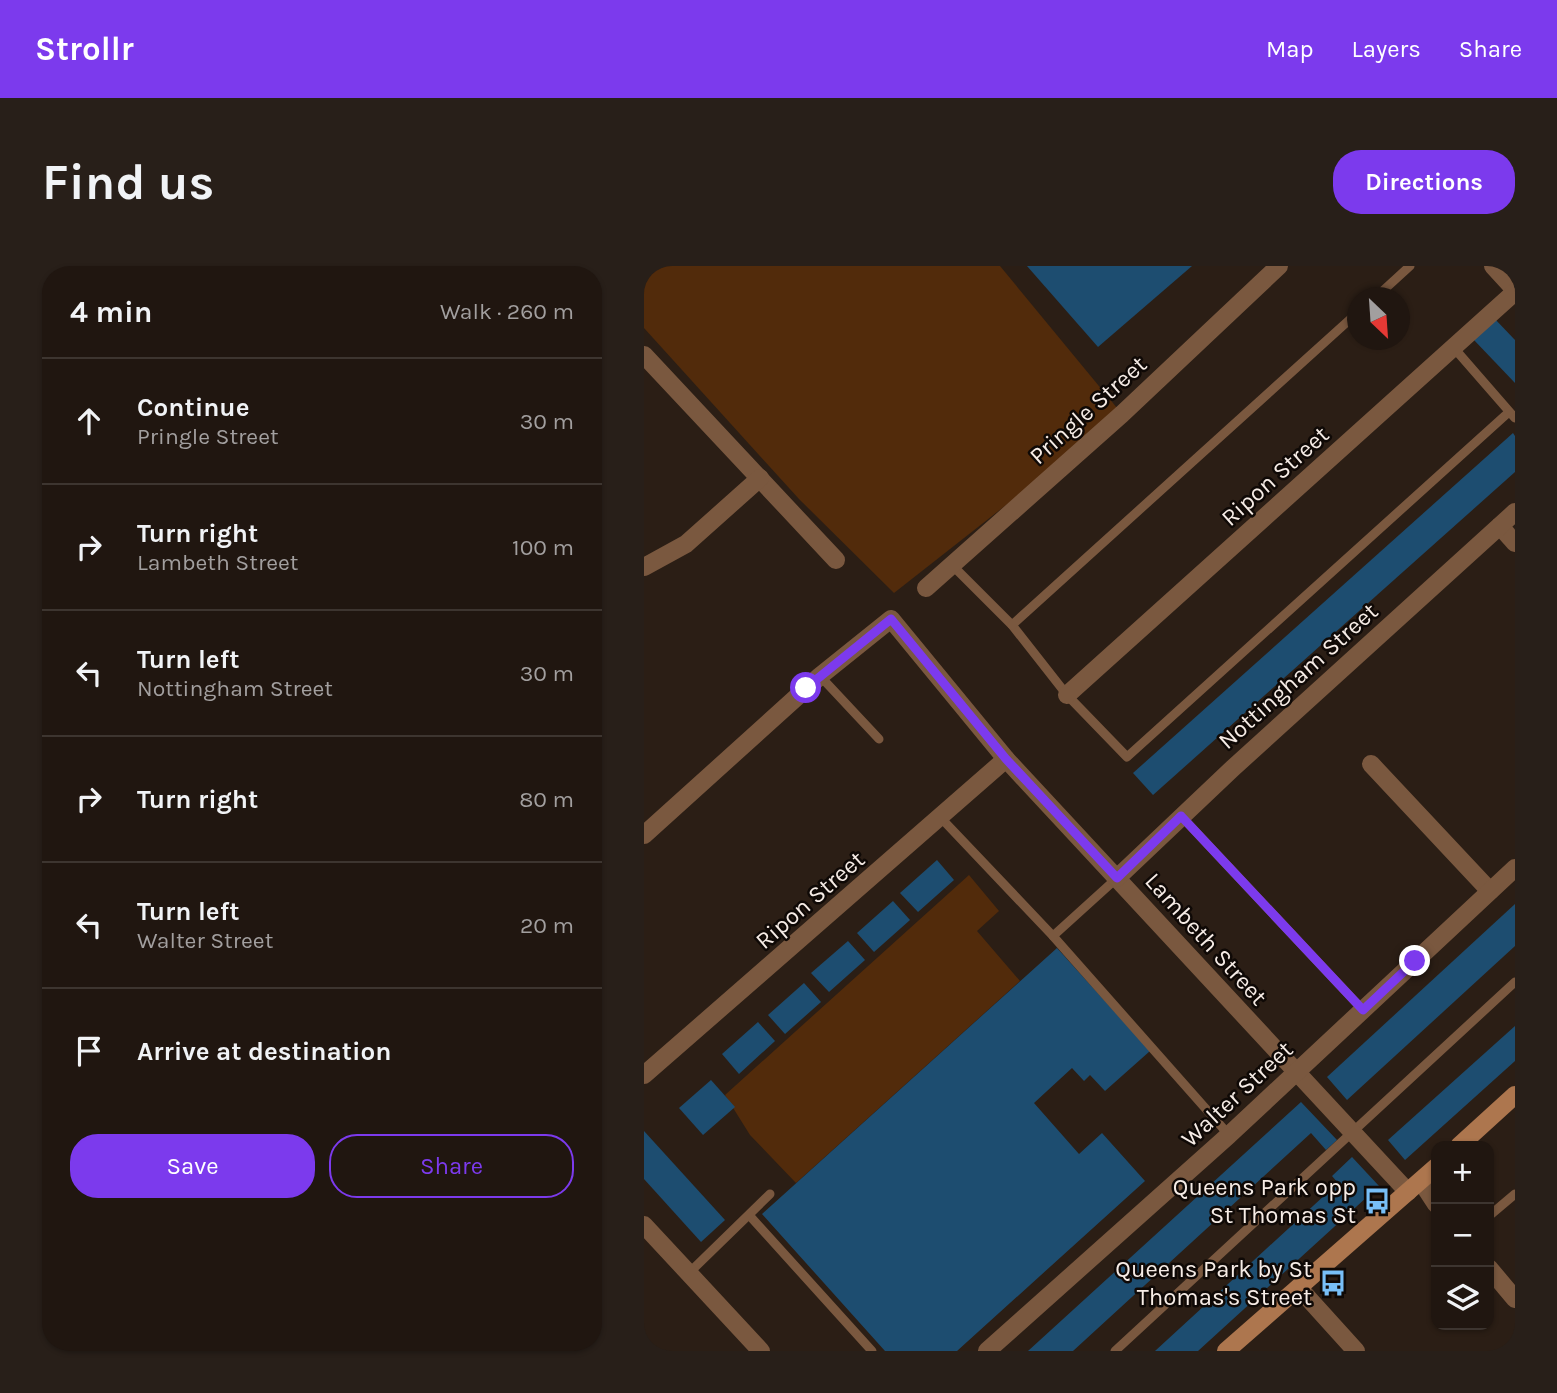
<!DOCTYPE html>
<html lang="en">
<head>
<meta charset="utf-8">
<style>
  :root { --surface:#201610; --page:#281f19; --text:#f1f3f6; --muted:#a29f9f; --line:#3d3530; --accent:#7c3aed }
  body { margin:0; font-family:Karla,sans-serif; background:var(--page); color:var(--text) }
  .controls { position:absolute; right:21px; bottom:21px; display:grid; overflow:hidden; border-radius:14px; box-shadow:0 2px 5px #0004 }
  .controls button { width:63px; height:63px; display:grid; place-items:center; padding:0; border:0; border-bottom:2px solid var(--line); background:var(--surface); color:var(--text); font:35px sans-serif }
  .compass { position:absolute; left:703px; top:21px; width:63px; height:63px; border-radius:50%; background:var(--surface); box-shadow:0 2px 5px #0004; rotate:155deg }
  .stop { position:absolute; width:21px; height:21px; margin:-16px; border:5px solid #7c3aed; border-radius:50%; background:#fff }
  .stop.end { background:#7c3aed; border-color:#fff; box-shadow:0 2px 7px #0008 }
  .list { margin:0; padding:0; list-style:none }
  h2 { display:flex; justify-content:space-between; align-items:center; height:91px; margin:0; padding:0 28px; font-size:30px }
  h2 small { font-size:23px; font-weight:400; color:var(--muted) }
  .list li { display:grid; grid-template-columns:46px 1fr auto; gap:21px; align-items:center; box-sizing:border-box; height:126px; padding:0 28px; border-top:2px solid var(--line) }
  .list b { display:block; font-size:26px; white-space:nowrap }
  .list p { margin:0; font-size:23px; white-space:nowrap; color:var(--muted) }
  .list em { font-size:23px; font-style:normal; color:var(--muted) }
  .actions { display:flex; gap:14px; padding:21px 28px }
  .actions a { flex:1; padding:16px 0; border:2px solid var(--accent); border-radius:28px; text-align:center; font-size:24px; color:var(--accent) }
  .actions .main { background:var(--accent); color:#fff }
  .icon { flex:none; width:38px; height:38px; fill:none; stroke:currentColor; stroke-width:2; stroke-linecap:round; stroke-linejoin:round }
  .map { position:relative; flex:none; width:871px; height:1085px; overflow:hidden; border-radius:28px }
  header { display:flex; align-items:center; gap:42px; box-sizing:border-box; height:98px; padding:0 35px; background:var(--accent); color:#fff }
  header strong { font-size:33px }
  nav { display:flex; gap:38px; margin-inline-start:auto; font-size:24px }
  .intro { display:flex; align-items:center; justify-content:space-between; box-sizing:border-box; height:168px; padding:0 42px }
  h1 { margin:0; font-size:49px }
  .button { padding:18px 32px; border-radius:28px; background:var(--accent); color:#fff; font-size:24px; font-weight:700 }
  main { display:flex; gap:42px; padding:0 42px }
  aside { flex:1; background:var(--surface); border-radius:28px; box-shadow:0 2px 5px #0004 }
  .map>svg:first-child { display:block }
  .green { fill:#522b0b }
  .building { fill:#1d4d70 }
  .lines { fill:none; stroke-linecap:round; stroke-linejoin:round }
  .lane { stroke:#7a583f; stroke-width:9 }
  .street { stroke:#7a583f; stroke-width:18 }
  .secondary { stroke:#ad764e; stroke-width:18 }
  .route { stroke:#7c3aed; stroke-width:9 }
  .labels { text-anchor:middle; stroke-width:5; stroke-linejoin:round; paint-order:stroke }
  .street-label { font-size:24px; fill:#f6ece6; stroke:#0f0906 }
  .poi-label { font-size:24px; fill:#f6ece6; stroke:#0f0906; text-anchor:end }
</style>
</head>
<body>
<header>
<strong>Strollr</strong>
<nav><a>Map</a><a>Layers</a><a>Share</a></nav>
</header>
<div class="intro"><h1>Find us</h1><a class="button">Directions</a></div>
<main>
<aside>
<h2>4 min<small>Walk · 260 m</small></h2>
<ul class="list">
<li><svg class="icon" aria-label="ahead" viewBox="0 0 24 24"><path d="M12 20V5M6 11l6-6 6 6"/></svg><div><b>Continue</b><p>Pringle Street</p></div><em>30 m</em></li>
<li><svg class="icon" aria-label="right" viewBox="0 0 24 24"><path d="M7 20v-9h11M14 6l5 5-5 5"/></svg><div><b>Turn right</b><p>Lambeth Street</p></div><em>100 m</em></li>
<li><svg class="icon" aria-label="left" viewBox="0 0 24 24"><path d="M17 20v-9H6M10 6l-5 5 5 5"/></svg><div><b>Turn left</b><p>Nottingham Street</p></div><em>30 m</em></li>
<li><svg class="icon" aria-label="right" viewBox="0 0 24 24"><path d="M7 20v-9h11M14 6l5 5-5 5"/></svg><div><b>Turn right</b></div><em>80 m</em></li>
<li><svg class="icon" aria-label="left" viewBox="0 0 24 24"><path d="M17 20v-9H6M10 6l-5 5 5 5"/></svg><div><b>Turn left</b><p>Walter Street</p></div><em>20 m</em></li>
<li><svg class="icon" aria-label="arrive" viewBox="0 0 24 24"><path d="M6 21V4h12l-3 4 3 4H6"/></svg><div><b>Arrive at destination</b></div></li>
</ul>
<div class="actions"><a class="main">Save</a><a>Share</a></div>
</aside>
<div class="map">
<svg width="871" height="1085" viewBox="0 0 871 1085">
  <rect width="100%" height="100%" fill="#2b1e15"/>
  <g class="green">
    <path d="M0,0H356L478,148L250,327L155,233L0,62Z"/>
    <path d="M325,609L355,645L333,665L376,715L152,917L106,869L81,829Z"/>
  </g>
  <g class="building">
    <path d="M383,0H548L454,81Z"/>
    <path d="M850,52L871,74V117L829,73Z"/>
    <path d="M869,167L871,170V206L509,529L489,507Z"/>
    <path d="M293,594L310,614L274,646L256,627Z"/>
    <path d="M249,635L266,654L230,686L213,667Z"/>
    <path d="M871,638V680L703,834L683,811Z"/>
    <path d="M204,675L221,694L185,726L167,707Z"/>
    <path d="M413,682L506,785L461,825L446,809L440,815L428,802L390,837L435,888L458,867L501,915L313,1085H241L118,948Z"/>
    <path d="M160,717L177,736L141,768L124,749Z"/>
    <path d="M114,756L131,775L95,808L78,788Z"/>
    <path d="M871,760V795L761,894L744,874Z"/>
    <path d="M67,814L91,841L59,869L35,842Z"/>
    <path d="M657,836L693,874L682,884L667,867L429,1085H384Z"/>
    <path d="M0,865L81,954L57,976L0,913Z"/>
    <path d="M708,891L735,920L554,1085H511L694,917L688,910Z"/>
  </g>
  <g class="lines">
    <g class="lane">
      <path d="M731,32L766,0"/>
      <path d="M810,82L871,152"/>
      <path d="M308,299L368,359L423,429L483,491L865,146"/>
      <path d="M368,359L713,47"/>
      <path d="M176,410L235,473"/>
      <path d="M537,550L719,744"/>
      <path d="M297,552L409,670L585,869"/>
      <path d="M409,670L473,612"/>
      <path d="M105,949L228,1085"/>
      <path d="M845,950L871,928"/>
      <path d="M46,1006L126,928"/>
      <path d="M471,1085L871,716"/>
    </g>
    <g class="street">
      <path d="M849,0L871,24"/>
      <path d="M0,89L192,294"/>
      <path d="M856,260L871,277"/>
      <path d="M0,301L42,278L116,212"/>
      <path d="M282,322L478,148L635,0"/>
      <path d="M423,429L871,26"/>
      <path d="M727,498L846,625"/>
      <path d="M0,569L176,410L247,353L362,493L764,926"/>
      <path d="M473,612L589,502L871,246"/>
      <path d="M0,809L362,493"/>
      <path d="M777,915L792,938"/>
      <path d="M0,959L117,1085"/>
      <path d="M845,1002L871,1033"/>
      <path d="M655,1022L712,1085"/>
      <path d="M343,1085L585,869L871,602"/>
    </g>
    <g class="secondary">
      <path d="M815,880L871,829"/>
      <path d="M582,1085L792,901"/>
    </g>
  </g>
  <g class="lines">
    <path class="route" d="M162,422L247,353L362,493L473,612L537,550L719,744L771,695"/>
  </g>
  <defs>
    <g id="bus-bare" transform="scale(2.1)"><path d="M-5-6H5V4H4V6H2V4H-2V6H-4V4H-5ZM-3.5-4V0h7V-4ZM-3.5 1.2v1.5H-2V1.2ZM2 1.2v1.5H3.5V1.2Z" fill="#78bff7" stroke="#0f0906" stroke-width="2.5" paint-order="stroke"/></g>
  </defs>
  <g fill-rule="evenodd">
    <use href="#bus-bare" x="733" y="935"/>
    <use href="#bus-bare" x="689" y="1017"/>
  </g>
  <g class="labels">
    <g class="street-label">
      <text transform="translate(444 144) rotate(-42)" y="8">Pringle Street</text>
      <text transform="translate(631 210) rotate(-42)" y="8">Ripon Street</text>
      <text transform="translate(654 410) rotate(-42)" y="8">Nottingham Street</text>
      <text transform="translate(166 634) rotate(-41)" y="8">Ripon Street</text>
      <text transform="translate(562 673) rotate(48)" y="8">Lambeth Street</text>
      <text transform="translate(593 828) rotate(-43)" y="8">Walter Street</text>
    </g>
    <g class="poi-label">
      <text x="712" y="929">Queens Park opp<tspan x="712" dy="28">St Thomas St</tspan></text>
      <text x="668" y="1011">Queens Park by St<tspan x="668" dy="28">Thomas's Street</tspan></text>
    </g>
  </g>
</svg>
<div class="controls">
<button>+</button>
<button>−</button>
<button><svg class="icon" aria-label="layers" viewBox="0 0 24 24"><path d="M12 4l9 5-9 5-9-5zM3 14l9 5 9-5"/></svg></button>
</div>
<svg class="compass" viewBox="-18 -18 36 36"><path d="M0-13l5 13h-10z" fill="#e53935"/><path d="M0 13l5-13h-10z" fill="#a29f9f"/></svg>
<div class="stop" style="left:162px;top:422px"></div>
<div class="stop end" style="left:771px;top:695px"></div>
</div>
</main>
</body>
</html>
